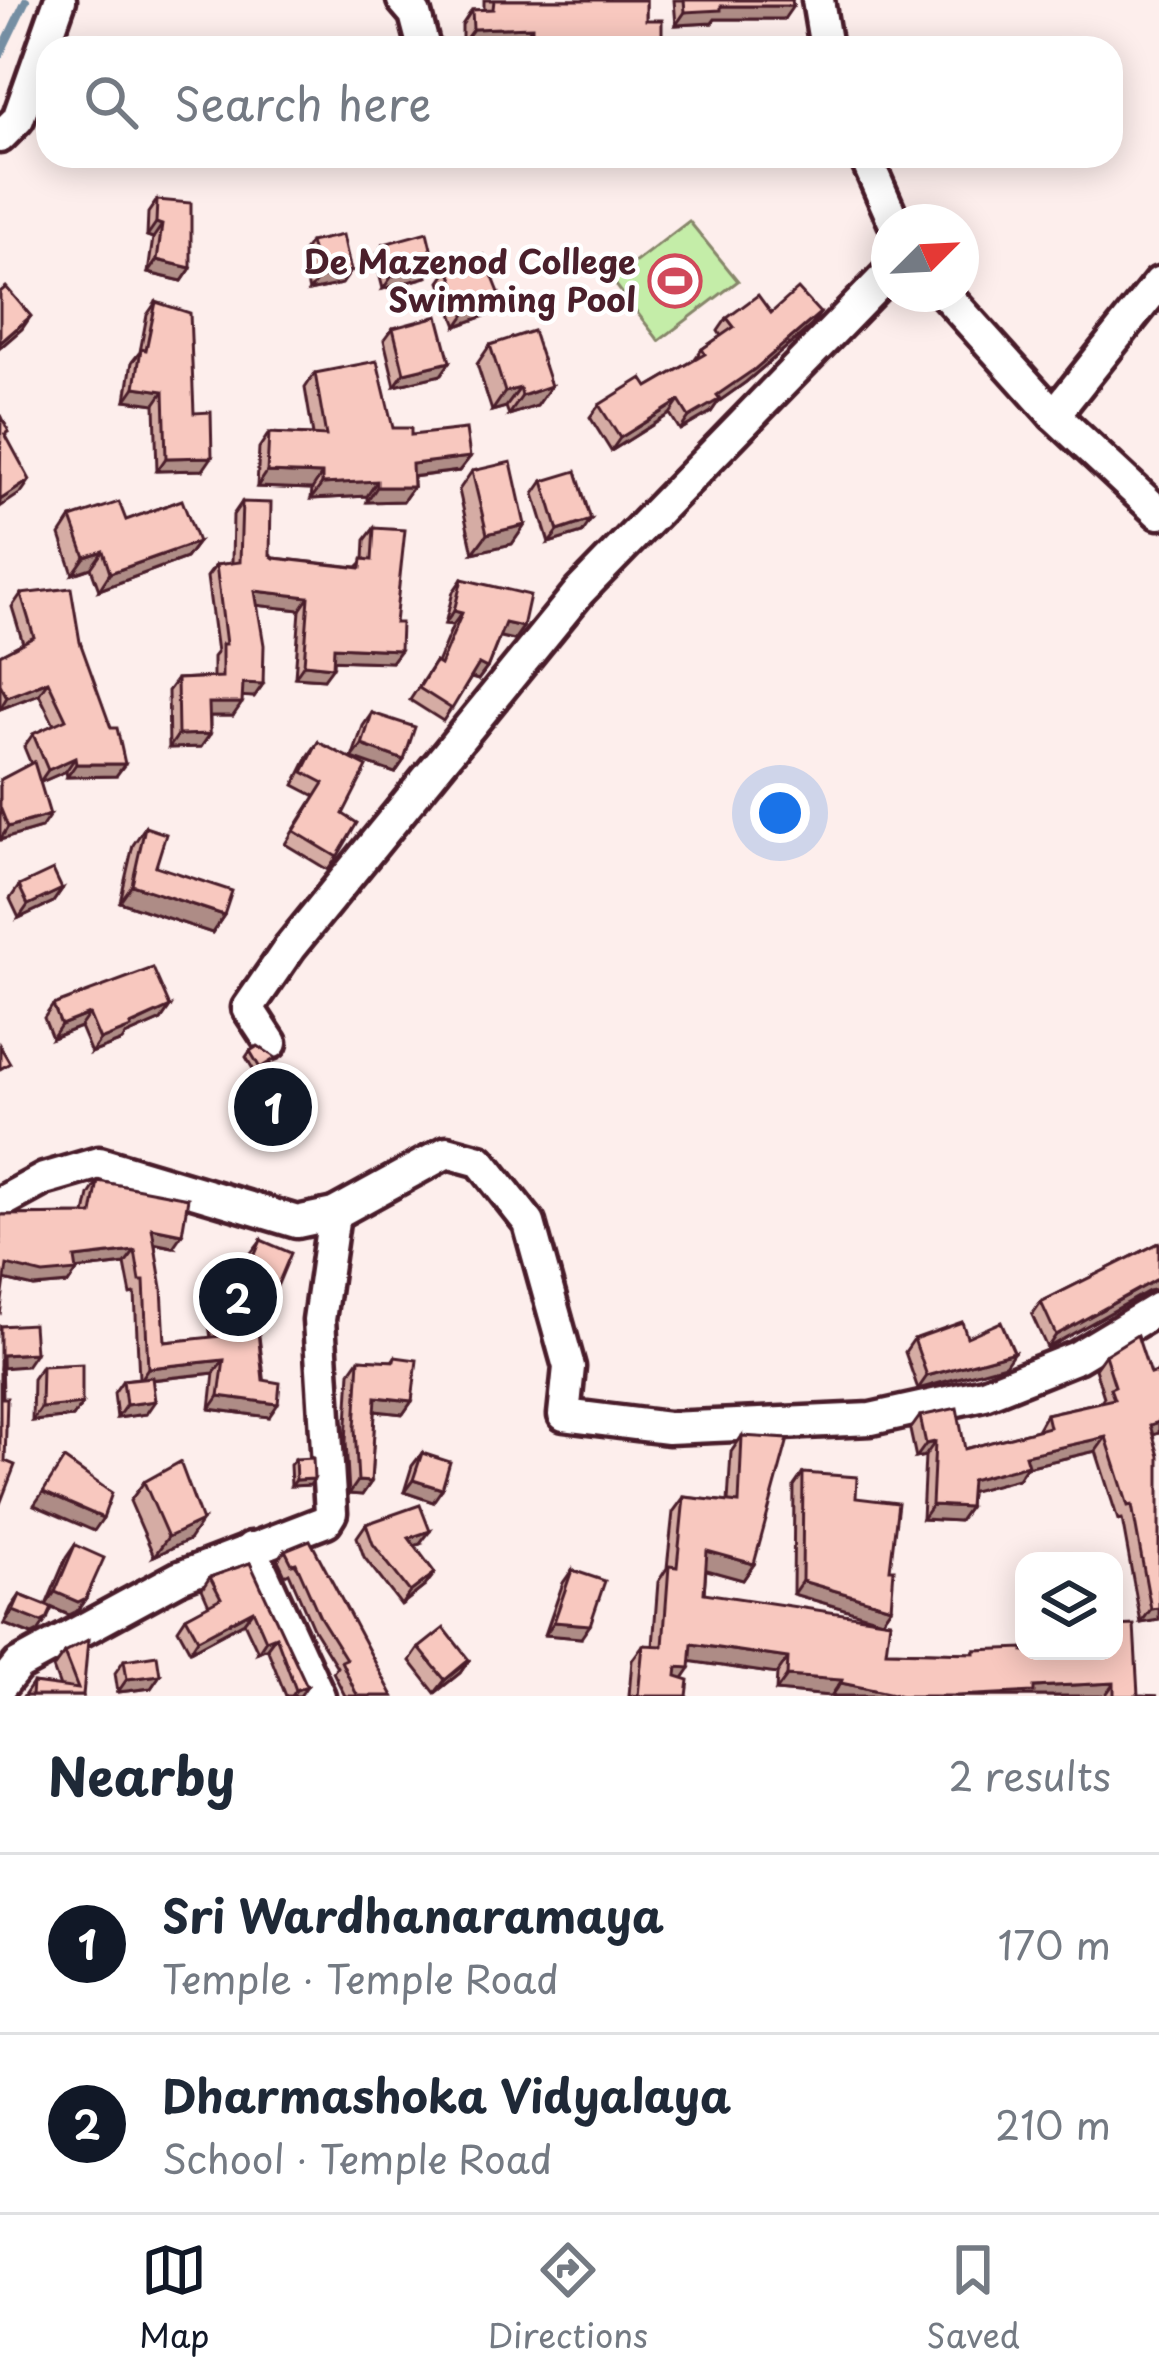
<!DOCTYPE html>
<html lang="en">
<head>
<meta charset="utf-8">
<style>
  :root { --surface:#fff; --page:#f2f2f3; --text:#1f2937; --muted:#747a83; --line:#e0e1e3; --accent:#111827 }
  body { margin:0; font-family:"Playpen Sans",sans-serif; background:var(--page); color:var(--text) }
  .controls { position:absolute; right:36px; bottom:36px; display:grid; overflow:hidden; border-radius:24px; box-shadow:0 6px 30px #0003 }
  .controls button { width:108px; height:108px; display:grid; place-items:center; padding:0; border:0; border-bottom:3px solid var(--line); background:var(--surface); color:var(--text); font:60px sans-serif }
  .compass { position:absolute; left:871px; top:204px; width:108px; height:108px; border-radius:50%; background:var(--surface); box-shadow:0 6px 30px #0003; rotate:66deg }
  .you { position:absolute; left:780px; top:813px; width:42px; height:42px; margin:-30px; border:9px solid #fff; border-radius:50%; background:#1a73e8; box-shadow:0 0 0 18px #1a73e833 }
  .badge { display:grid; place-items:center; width:78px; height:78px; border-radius:50%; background:var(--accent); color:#fff; font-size:39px; font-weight:700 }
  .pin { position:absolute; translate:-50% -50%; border:6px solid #fff; box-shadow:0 3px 12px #0006 }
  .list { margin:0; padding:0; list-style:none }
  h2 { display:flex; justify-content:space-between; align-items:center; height:156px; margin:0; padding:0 48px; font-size:51px }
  h2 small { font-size:39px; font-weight:400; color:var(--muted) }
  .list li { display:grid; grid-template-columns:78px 1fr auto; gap:36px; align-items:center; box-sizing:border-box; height:180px; padding:0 48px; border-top:3px solid var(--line) }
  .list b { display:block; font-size:45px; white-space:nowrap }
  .list p { margin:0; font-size:39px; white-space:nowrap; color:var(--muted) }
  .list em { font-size:39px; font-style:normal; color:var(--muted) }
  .icon { flex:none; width:66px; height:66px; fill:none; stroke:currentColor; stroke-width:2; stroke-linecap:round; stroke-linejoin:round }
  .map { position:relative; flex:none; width:1159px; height:1696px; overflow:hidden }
  .search { position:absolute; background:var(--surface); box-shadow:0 6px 30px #0003; left:36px; right:36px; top:36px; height:132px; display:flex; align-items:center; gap:30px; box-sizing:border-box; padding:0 42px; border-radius:36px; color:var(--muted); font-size:45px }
  .sheet { height:516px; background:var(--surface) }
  nav { display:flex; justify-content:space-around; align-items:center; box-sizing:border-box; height:168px; border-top:3px solid var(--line); background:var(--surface); font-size:33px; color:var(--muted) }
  nav a { display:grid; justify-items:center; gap:6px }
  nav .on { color:var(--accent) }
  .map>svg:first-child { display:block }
  .green { fill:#c4eda8; stroke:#87866a; stroke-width:3 }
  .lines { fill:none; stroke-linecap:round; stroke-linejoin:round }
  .stream { stroke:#758ea3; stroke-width:8 }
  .minor-casing { stroke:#4a1f2b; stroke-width:39 }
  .minor { stroke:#fff; stroke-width:30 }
  .wall { fill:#d5aca4; stroke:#4a1f2b; stroke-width:3 }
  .shaded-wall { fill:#ae8c86; stroke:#4a1f2b; stroke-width:3 }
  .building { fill:#f8c8bf; stroke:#4a1f2b; stroke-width:3 }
  .labels { text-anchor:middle; stroke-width:9; stroke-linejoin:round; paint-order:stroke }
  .poi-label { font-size:33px; font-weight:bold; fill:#4a1f2b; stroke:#fff; text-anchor:end }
</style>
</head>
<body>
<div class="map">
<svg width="1159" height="1696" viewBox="0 0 1159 1696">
  <rect width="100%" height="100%" fill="#fdeeec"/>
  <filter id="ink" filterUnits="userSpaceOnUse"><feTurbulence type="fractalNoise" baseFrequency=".00833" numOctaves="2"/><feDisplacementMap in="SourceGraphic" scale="24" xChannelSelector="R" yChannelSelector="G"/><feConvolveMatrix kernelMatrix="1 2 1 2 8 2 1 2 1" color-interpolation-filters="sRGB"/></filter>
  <g filter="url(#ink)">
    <path class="green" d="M689,221L738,281L659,341L612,280Z"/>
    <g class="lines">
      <path class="stream" d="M0,54L26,0"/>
      <g class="minor-casing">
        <g id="minor">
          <path d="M403,0L415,14L424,48"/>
          <path d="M818,0L826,48"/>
          <path d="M0,137L18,119L60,0"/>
          <path d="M865,156L894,222"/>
          <path d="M945,294L1054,415L1159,513"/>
          <path d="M1054,415L1159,283"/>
          <path d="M271,1043L248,1008L290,947L579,592L889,273"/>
          <path d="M0,1203L44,1179L99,1163L297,1222L334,1214L447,1152L480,1161L529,1223L569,1367L564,1415L668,1428L871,1419L984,1394L1077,1357L1159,1308"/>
          <path d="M251,1548L319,1696"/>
          <path d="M0,1687L18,1665L180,1577L326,1521L331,1513L319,1320L334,1214"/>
        </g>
      </g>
      <use href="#minor" class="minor"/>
    </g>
    <g class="wall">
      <path d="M484,0H646V20L662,48H521V42L462,44V25L472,10H484Z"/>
      <path d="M674,0H792L784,19H715L712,23L676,25Z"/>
      <path d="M157,200L191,268L182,281L148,273L153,238L147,236L148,213Z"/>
      <path d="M310,242L351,271L342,284L309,291L301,255Z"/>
      <path d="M384,244L426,277L383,289L375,257Z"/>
      <path d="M449,269L493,313L457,326L440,282Z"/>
      <path d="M156,302L194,413L203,470L157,471L155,404L126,400L132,362L140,352L147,315Z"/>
      <path d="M771,313H820L811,326L746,382L718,402L711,412L680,430L670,414L611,451L590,417L599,405L648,387L694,360L702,349L721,336L718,331L727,318Z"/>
      <path d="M393,328L450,362L441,375L395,386L384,340Z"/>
      <path d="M490,345L551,386L537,406L509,415L506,407L492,411L477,364Z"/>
      <path d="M315,373L393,428L470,457L459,471L413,477V487L403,501L367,502V496L311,499L312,489L257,487L259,448L269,433L313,435L305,388Z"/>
      <path d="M472,471L525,525L512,544L473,553L459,490Z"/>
      <path d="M543,481L582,533L549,543L534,494Z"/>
      <path d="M242,502L270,555L274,558L357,567L364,560L365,540L374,528L391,662L333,660L324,679L295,677L300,610L257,605L263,684L254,697L242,696L233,716H210V734L201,747L169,748L168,691L177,679L213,677V657L217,652L207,577L216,565L232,563L233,515Z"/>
      <path d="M71,518L126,520L198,542L186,558L99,590L91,568L73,574L60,535Z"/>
      <path d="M462,579L523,627L514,640L500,636L487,668L478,680L471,678L443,721L410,700L435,662L437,663L453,625L445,624L453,592Z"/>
      <path d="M21,594L80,642L116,776L67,777L66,771L40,782L41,828L0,840V780L31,764L24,747L33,734L54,725L39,694L0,709V655L23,643L12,607Z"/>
      <path d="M372,713L404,760L395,773L352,758L363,726Z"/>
      <path d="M318,742L343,814L337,857L328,870L285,844L315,796L294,785L309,755Z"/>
      <path d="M145,827L156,866L224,915L212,933L120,902L133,845Z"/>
      <path d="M19,886L62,889L53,902L19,918L10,899Z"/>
      <path d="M53,1005L170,1007L161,1020L125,1036L122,1041L91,1053L80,1027L52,1038L44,1018Z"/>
      <path d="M250,1051L271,1065L256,1074L246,1057Z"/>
      <path d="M98,1181L173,1247L155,1244L165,1342L211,1338L209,1325L218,1312L228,1310L251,1253L261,1240L268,1308L259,1321L257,1320L269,1417L210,1409L214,1373L152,1380L146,1414L117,1418L114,1393L123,1380L139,1378L135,1294L131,1295L125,1264L77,1270L68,1284L34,1287L5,1280L0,1215L85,1214L89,1195Z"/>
      <path d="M1159,1243V1289L1149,1291L1047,1348L1032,1315L1041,1302Z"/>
      <path d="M967,1337L1005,1365L918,1389L905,1352L914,1339Z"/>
      <path d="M1105,1355L1159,1433L1153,1435L1159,1620L1141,1623L1122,1519L1118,1520L1096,1451L1026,1467L1018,1479L970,1491L969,1507L959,1521L922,1519L925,1456L916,1458L910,1430L920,1416L965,1449L1037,1430L1046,1414L1100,1402L1104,1397L1095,1369Z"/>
      <path d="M395,1357L412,1401L403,1414L375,1411L371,1482L362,1495L349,1494L346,1441L350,1372L359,1359L392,1361Z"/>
      <path d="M42,1366L82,1404L73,1417L32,1421L33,1379Z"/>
      <path d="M742,1436L754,1564L743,1580L706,1569L704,1593L886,1651L972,1653L975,1650L1114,1651L1138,1695L1158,1696H831L776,1691L777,1674L691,1661L683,1678L687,1696H629L632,1660L643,1645L653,1646L658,1582L667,1568L673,1512L684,1497L728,1502L731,1452Z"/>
      <path d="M422,1453L433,1502L404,1492L412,1466Z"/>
      <path d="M295,1459L310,1485L291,1486L290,1465Z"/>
      <path d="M803,1473L890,1569L891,1607L882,1620L793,1594L794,1486Z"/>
      <path d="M144,1482L189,1540L154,1556L130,1501Z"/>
      <path d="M366,1524L420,1544L414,1546L425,1586L401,1605L364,1557L357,1537Z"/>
      <path d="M75,1545L86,1598L77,1611L69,1615L52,1608L38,1632L32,1635L4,1624L11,1608L20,1595L46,1605L66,1558Z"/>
      <path d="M285,1550L393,1696H345L333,1672L337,1667L313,1628L289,1573L285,1575L278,1560Z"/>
      <path d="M250,1563L300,1696H286L267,1648L258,1652L244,1622L190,1651L178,1629L186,1617L209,1605L202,1589L210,1577Z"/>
      <path d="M572,1570L581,1638L545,1635L563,1583Z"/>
      <path d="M419,1648L469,1660L460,1673L435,1693L410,1661Z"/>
      <path d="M64,1653L83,1696H24L33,1683L60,1687L53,1668Z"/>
      <path d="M124,1660L160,1675L151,1688L118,1692L115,1673Z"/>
    </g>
    <g class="shaded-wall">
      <path d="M721,6H793L784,19H715L712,23L676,25L685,12Z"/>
      <path d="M532,27L521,42L462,44L473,29Z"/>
      <path d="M532,40H568L563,48H527Z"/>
      <path d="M603,45L601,48H567L569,46Z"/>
      <path d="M156,223L162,225L153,238L147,236Z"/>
      <path d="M157,260L191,268L182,281L148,273Z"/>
      <path d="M435,265L426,277L383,289L392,276Z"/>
      <path d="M351,271L342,284L309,291L319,278Z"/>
      <path d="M502,300L493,313L457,326L466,313Z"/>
      <path d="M820,313L811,326L746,382L718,402L711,412L680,430L689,417Z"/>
      <path d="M31,316L22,329L0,348V343Z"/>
      <path d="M450,362L441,375L395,386L404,373Z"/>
      <path d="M551,386L537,406L509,415L522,396Z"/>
      <path d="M135,387L164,391L155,404L126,400Z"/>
      <path d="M520,388L506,407L492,411L505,392Z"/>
      <path d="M679,401L670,414L611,451L620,438Z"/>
      <path d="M212,457L203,470L157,471L166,458Z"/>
      <path d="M470,457L459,471L402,478L412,464Z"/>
      <path d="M267,472L322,474L312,489L257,487Z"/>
      <path d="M30,480L21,493L0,507V500Z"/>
      <path d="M377,481L367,496L311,499L322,484Z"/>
      <path d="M377,487H413L403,501L367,502Z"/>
      <path d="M591,520L582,533L549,543L558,531Z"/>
      <path d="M525,525L512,544L473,553L487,534Z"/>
      <path d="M198,542L186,558L99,590L110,573Z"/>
      <path d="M103,551L91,568L73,574L85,557Z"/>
      <path d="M255,591L309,597L300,610L246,604Z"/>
      <path d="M454,611L462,613L453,625L445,624Z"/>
      <path d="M505,623L523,627L514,640L496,636Z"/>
      <path d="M334,647L400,650L391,662L325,660Z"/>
      <path d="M304,664L333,667L324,679L295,677Z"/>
      <path d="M479,664L487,668L478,680L470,677Z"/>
      <path d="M48,681L39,694L0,709L7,697Z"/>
      <path d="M243,683L263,684L254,697L234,696Z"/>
      <path d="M209,703H242L233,716H201Z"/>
      <path d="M210,734L201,747L169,748L178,735Z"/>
      <path d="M362,745L404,760L395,773L352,758Z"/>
      <path d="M75,758L66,771L39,783L48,770Z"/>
      <path d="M76,764H125L116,776L67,777Z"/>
      <path d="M50,815L41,828L0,840L8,827Z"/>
      <path d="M132,885L224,915L212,933L120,902Z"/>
      <path d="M62,889L53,902L19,918L28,905Z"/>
      <path d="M170,1007L161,1020L125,1036L122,1041L91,1053L100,1040Z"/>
      <path d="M89,1014L80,1027L52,1038L61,1025Z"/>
      <path d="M152,1228L182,1234L173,1247L143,1241Z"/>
      <path d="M135,1251L125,1264L66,1271L75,1258Z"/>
      <path d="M7,1265L77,1271L68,1284L34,1287L0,1279Z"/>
      <path d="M1159,1278V1289L1149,1291L1047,1348L1056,1335Z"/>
      <path d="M255,1302L268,1308L259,1321L246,1315Z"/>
      <path d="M1014,1352L1005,1365L918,1389L927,1376Z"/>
      <path d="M35,1353L26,1366L0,1368L2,1355Z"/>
      <path d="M224,1360L214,1373L139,1381L148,1368Z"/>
      <path d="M219,1396L278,1404L269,1417L210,1409Z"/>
      <path d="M376,1397L412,1401L403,1414L367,1410Z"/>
      <path d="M155,1401L146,1414L117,1418L126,1405Z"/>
      <path d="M82,1404L73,1417L32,1421L41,1408Z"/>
      <path d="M1159,1422V1433L1140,1439L1150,1425Z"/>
      <path d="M1106,1437L1096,1451L1026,1467L1018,1479L961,1494L971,1480L1025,1455Z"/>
      <path d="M935,1442L925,1456L916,1458L926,1444Z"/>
      <path d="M314,1479L310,1485L291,1486L296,1480Z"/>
      <path d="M413,1480L442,1489L433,1502L404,1492Z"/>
      <path d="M358,1481L371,1482L362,1495L349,1494Z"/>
      <path d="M43,1492L103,1518L94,1531L34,1505Z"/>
      <path d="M932,1505L969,1507L959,1521L922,1519Z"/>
      <path d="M202,1521L189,1540L154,1556L168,1537Z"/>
      <path d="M430,1531L420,1544L400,1551L409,1538Z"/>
      <path d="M707,1551L754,1564L743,1580L696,1567Z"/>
      <path d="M435,1573L425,1586L401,1605L410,1592Z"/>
      <path d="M802,1581L891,1607L882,1620L793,1594Z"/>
      <path d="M55,1592L86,1598L77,1611L69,1615L46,1605Z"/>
      <path d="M1159,1608V1620L1141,1623L1151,1609Z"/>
      <path d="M253,1610L244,1622L190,1651L198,1639Z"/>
      <path d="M13,1611L47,1619L38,1632L32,1635L4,1624Z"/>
      <path d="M554,1622L590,1625L581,1638L545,1635Z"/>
      <path d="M276,1636L267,1648L258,1652L266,1640Z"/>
      <path d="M692,1644L788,1658L777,1674L681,1660Z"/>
      <path d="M469,1660L460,1673L435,1693L445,1680Z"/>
      <path d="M677,1667L690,1668L679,1684L666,1683Z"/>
      <path d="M160,1675L151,1688L118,1692L127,1679Z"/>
      <path d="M787,1676L842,1680L831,1696L776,1691Z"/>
      <path d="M841,1683L903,1696H832Z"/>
      <path d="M1114,1683L1105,1696H956L1034,1687Z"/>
      <path d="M307,1686L300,1696H292L296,1690Z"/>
    </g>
    <g class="building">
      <path d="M494,0H646V20H662V48H603V45L569,46L568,40H532V27L473,29L472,10L493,9Z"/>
      <path d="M684,0H792L793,6H721V10L685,12Z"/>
      <path d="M157,200L191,203V268L157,260L162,225L156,223Z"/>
      <path d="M427,232L435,265L392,276L384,244Z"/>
      <path d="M343,235L351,271L319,278L310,242Z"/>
      <path d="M484,255L502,300L466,313L449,269Z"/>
      <path d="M6,287L31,316L0,343V292Z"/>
      <path d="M798,289L820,313L755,369L717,395L720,399L689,417L679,401L620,438L599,405L642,378L648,387L705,354L702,349L734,327L727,318L758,295L771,313Z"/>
      <path d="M156,302L190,313L194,413L211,412L212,457L166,458L164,391L135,387L141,349L146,350Z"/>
      <path d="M438,316L450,362L404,373L393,328Z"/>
      <path d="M533,331L551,386L522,396L520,388L505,392L490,345Z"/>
      <path d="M377,361L393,428H411V435L466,429L470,457L412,464L413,487H377V481L322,484V474L267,472L269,433L326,436L315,373Z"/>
      <path d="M1,415L9,432L5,434L30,480L0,500Z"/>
      <path d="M511,462L525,525L487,534L472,471Z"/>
      <path d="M576,471L591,520L558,531L543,481Z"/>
      <path d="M182,500L198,542L110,573L103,551L85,557L71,518L119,502L126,520Z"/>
      <path d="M242,502L271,503L270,555L274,558L361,568L362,559L372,560L374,528L405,530L395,623H401L400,650L334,647L333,667L304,664L309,597L255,591L264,645L263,684L243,683L242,703H209L210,734L178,735L177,679L222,677V644H226L216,565L240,562Z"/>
      <path d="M462,579L530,595L523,627L505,623L487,668L479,664L452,709L419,688L435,662L440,665L462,613L454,611Z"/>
      <path d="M71,588L80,642L111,728H117L125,764H76L75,758L48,770L33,734L66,719L48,681L7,697L0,684V655L34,637L21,594Z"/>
      <path d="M372,713L415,727L404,760L362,745Z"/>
      <path d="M318,742L367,767L343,814L357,823L337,857L294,831L324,783L303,772Z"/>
      <path d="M34,762L50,815L8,827L0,807V780Z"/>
      <path d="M145,827L166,834L156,866L232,891L224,915L132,885Z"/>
      <path d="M53,870L62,889L28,905L19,886Z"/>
      <path d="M153,968L170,1007L130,1025L131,1028L100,1040L89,1014L61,1025L53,1005Z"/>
      <path d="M0,1046L10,1063L0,1069Z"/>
      <path d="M258,1046L276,1058L260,1068L250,1051Z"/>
      <path d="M98,1181L188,1198L182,1234L152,1228L162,1288L165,1342L222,1336L218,1312L232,1310L261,1240L291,1253L268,1308L255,1302L263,1380L280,1383L278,1404L219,1396L224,1360L148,1368L144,1281H140L135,1251L75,1258L77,1271L43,1274L7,1265L0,1315V1215L92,1214Z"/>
      <path d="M1159,1243V1278L1056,1335L1041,1302Z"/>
      <path d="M962,1322L967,1337L1001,1322L1014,1352L927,1376L914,1339Z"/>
      <path d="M33,1324L35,1353L2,1355L3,1398H7L5,1461L15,1465L0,1504V1326Z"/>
      <path d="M1137,1335L1150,1374L1156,1372L1159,1381V1422L1150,1425L1159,1456V1608L1151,1609L1132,1505L1128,1506L1106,1437L1025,1455L1028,1465L971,1480L969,1507L932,1505L935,1442L926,1444L920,1416L957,1408L965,1449L1049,1427L1046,1414L1114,1399L1110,1388L1115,1386L1105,1355Z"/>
      <path d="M395,1357L417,1360L412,1401L376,1397L371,1482L358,1481L355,1428L359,1359L394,1361Z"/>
      <path d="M82,1364V1404L41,1408L42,1366Z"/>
      <path d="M152,1377L155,1401L126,1405L123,1380Z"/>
      <path d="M742,1436L788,1439L754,1564L707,1551L704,1593L890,1621L886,1651L975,1653V1650L1024,1648V1651H1114V1626L1134,1625L1138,1695L1158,1696H1114V1683L1034,1687V1692L957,1696H903L841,1683L842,1680L787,1676L788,1658L692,1644L690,1668L677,1667L676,1676L689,1680L687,1696H638L643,1645L663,1646L669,1566L677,1567L684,1497L739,1503Z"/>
      <path d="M422,1453L450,1462L442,1489L413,1480Z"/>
      <path d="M313,1458L314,1479L296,1480L295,1459Z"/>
      <path d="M64,1459L112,1493L103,1518L43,1492Z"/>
      <path d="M180,1462L202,1521L168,1537L144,1482Z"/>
      <path d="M803,1473L857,1477L856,1498L898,1503L890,1569H894L891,1607L802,1581Z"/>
      <path d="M420,1505L430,1531L409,1538L435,1573L410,1592L373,1544L366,1524Z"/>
      <path d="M310,1540L393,1696H358L355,1691L341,1661L346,1659L320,1617L296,1563L292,1564L285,1550Z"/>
      <path d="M75,1545L104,1558L86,1598L78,1602L55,1592Z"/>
      <path d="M250,1563L307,1686L296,1690L276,1636L266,1640L253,1610L198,1639L186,1617L221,1598L210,1577Z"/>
      <path d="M572,1570L605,1581L590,1625L554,1622Z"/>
      <path d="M20,1595L52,1608L47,1619L41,1622L13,1611Z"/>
      <path d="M444,1628L469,1660L445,1680L419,1648Z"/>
      <path d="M88,1640L83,1696H32L33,1683L78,1689L64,1653Z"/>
      <path d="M157,1655L160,1675L127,1679L124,1660Z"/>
    </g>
  </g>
  <defs>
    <g id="stadium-ring" transform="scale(2.7)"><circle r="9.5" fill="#fff" stroke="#d1495b" stroke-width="1.5"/><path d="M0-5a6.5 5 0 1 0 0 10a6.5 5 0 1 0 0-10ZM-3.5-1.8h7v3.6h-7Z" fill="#d1495b"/></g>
  </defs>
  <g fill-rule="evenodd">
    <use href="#stadium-ring" x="675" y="281"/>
  </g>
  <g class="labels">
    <g class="poi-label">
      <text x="636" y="274">De Mazenod College<tspan x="636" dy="38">Swimming Pool</tspan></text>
    </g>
  </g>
</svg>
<div class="controls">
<button><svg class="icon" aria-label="layers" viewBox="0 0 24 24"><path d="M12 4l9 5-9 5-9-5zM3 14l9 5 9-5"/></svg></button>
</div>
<svg class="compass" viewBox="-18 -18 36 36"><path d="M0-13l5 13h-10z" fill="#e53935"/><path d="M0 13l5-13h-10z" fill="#747a83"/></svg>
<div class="you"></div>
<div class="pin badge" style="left:273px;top:1107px">1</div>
<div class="pin badge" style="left:238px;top:1297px">2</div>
<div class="search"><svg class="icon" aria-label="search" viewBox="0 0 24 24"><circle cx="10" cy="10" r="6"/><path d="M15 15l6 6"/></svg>Search here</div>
</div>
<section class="sheet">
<h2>Nearby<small>2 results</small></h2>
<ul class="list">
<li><span class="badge">1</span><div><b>Sri Wardhanaramaya</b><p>Temple · Temple Road</p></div><em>170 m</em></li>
<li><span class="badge">2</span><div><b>Dharmashoka Vidyalaya</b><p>School · Temple Road</p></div><em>210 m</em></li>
</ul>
</section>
<nav>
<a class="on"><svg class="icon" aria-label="map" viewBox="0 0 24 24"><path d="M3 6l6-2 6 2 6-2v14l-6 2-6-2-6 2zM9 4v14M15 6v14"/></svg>Map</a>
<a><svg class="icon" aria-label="directions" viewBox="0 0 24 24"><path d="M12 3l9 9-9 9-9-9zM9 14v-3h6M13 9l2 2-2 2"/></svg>Directions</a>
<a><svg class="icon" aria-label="saved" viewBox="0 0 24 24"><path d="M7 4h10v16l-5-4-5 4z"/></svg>Saved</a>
</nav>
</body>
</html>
